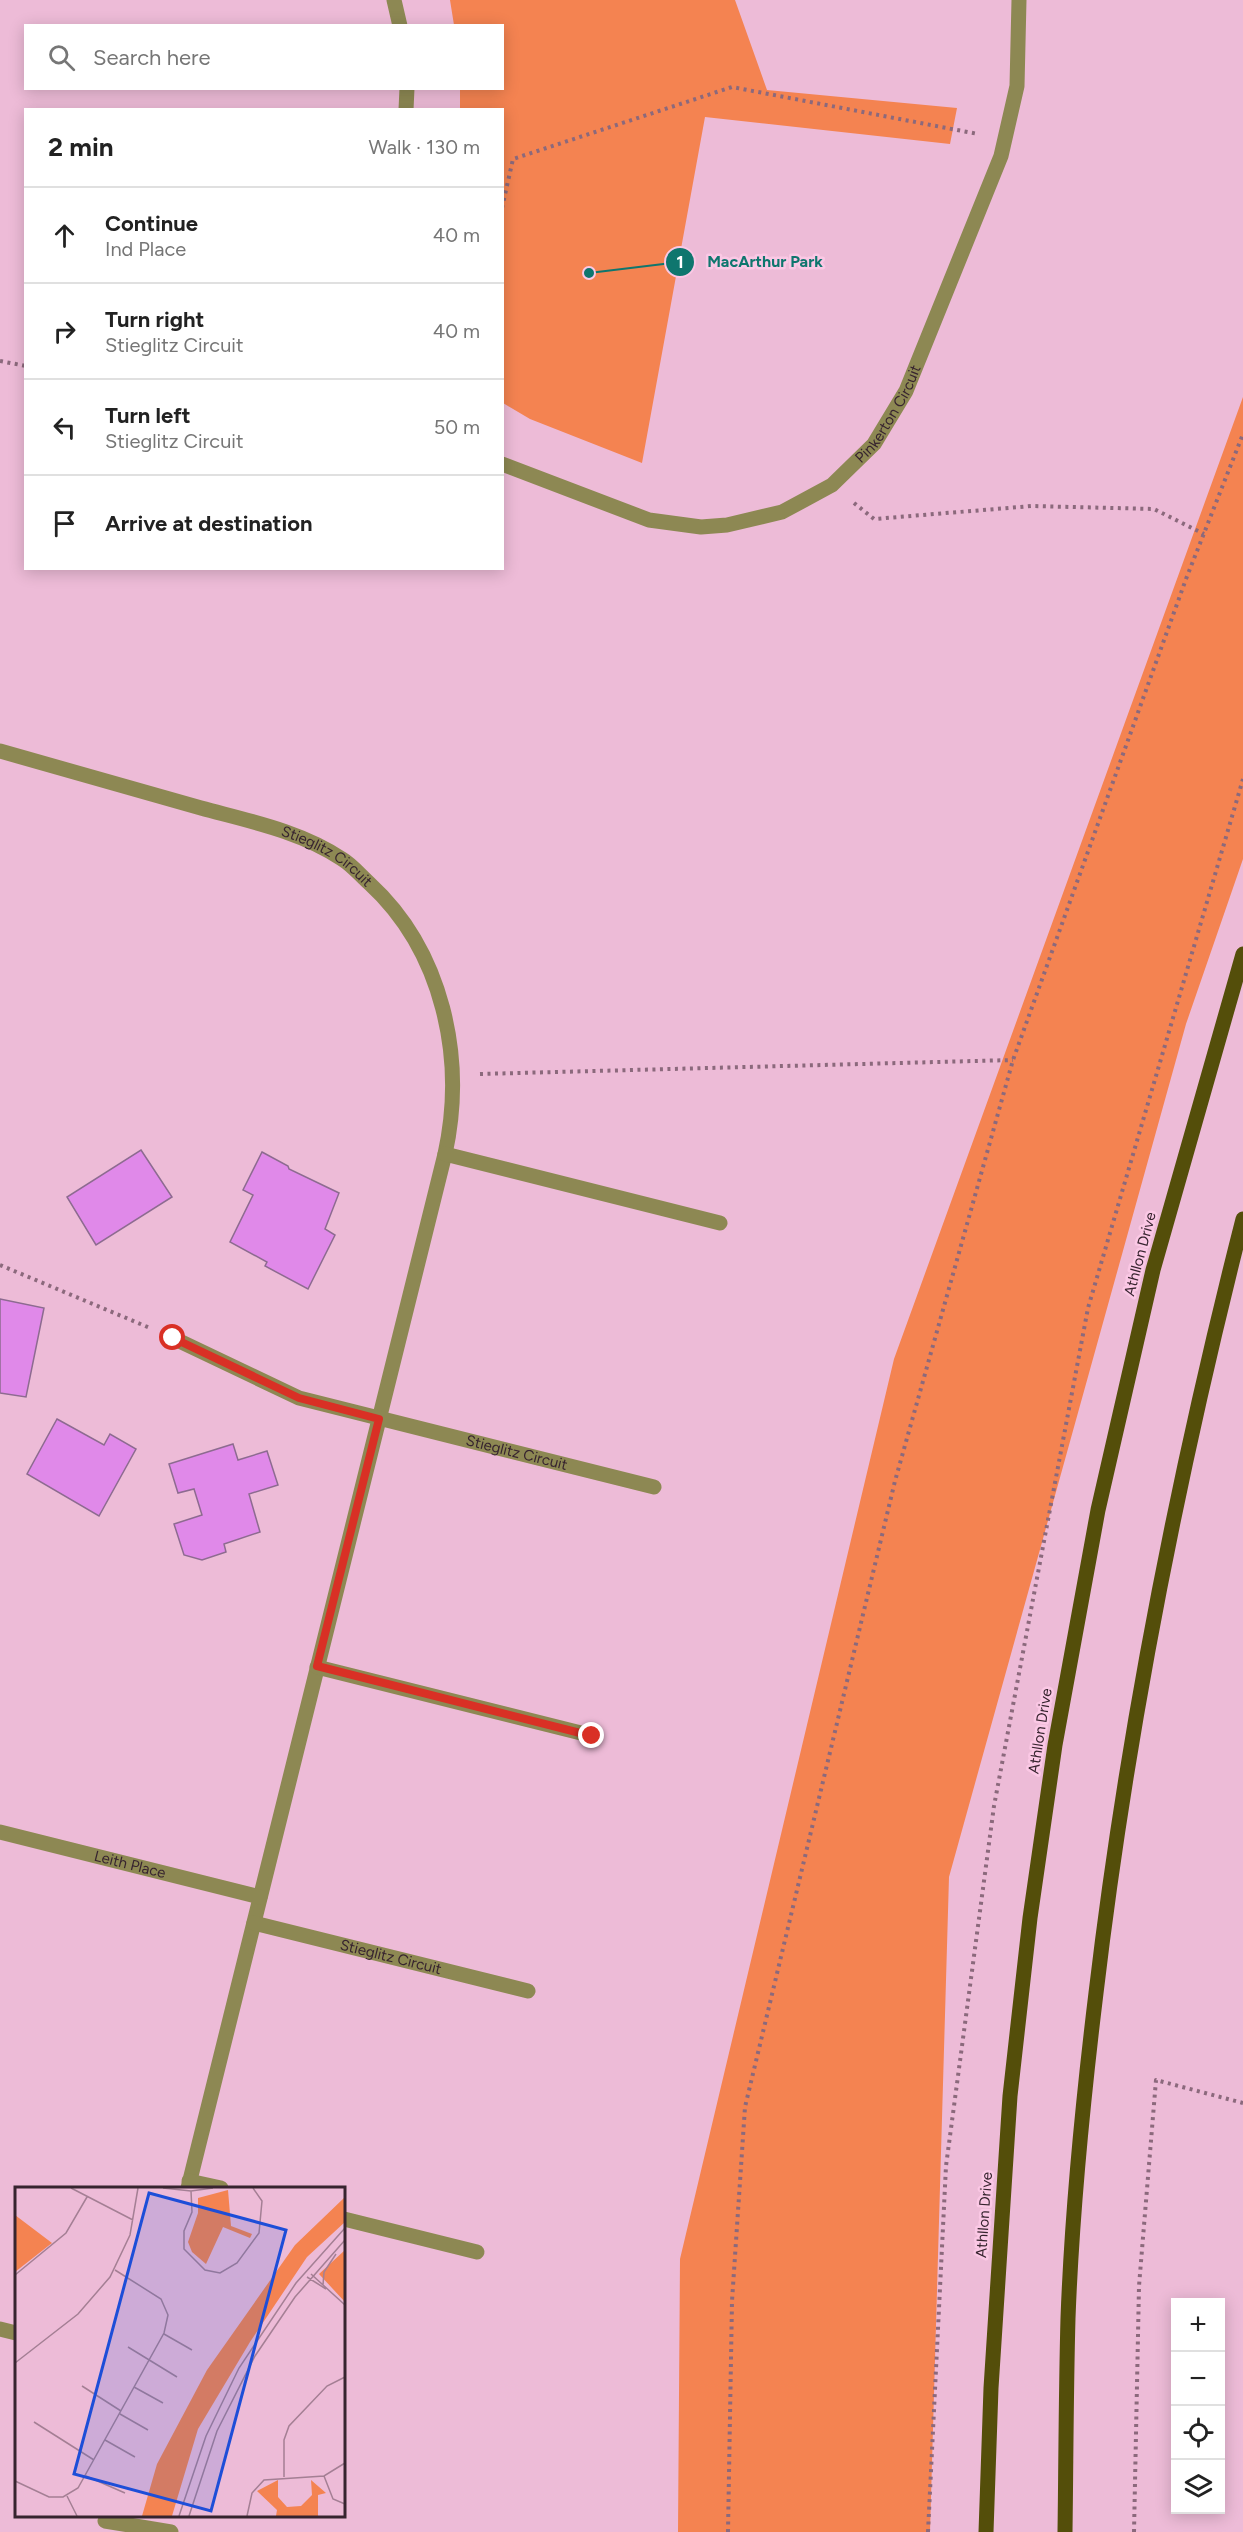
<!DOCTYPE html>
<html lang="en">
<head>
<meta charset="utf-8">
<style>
  :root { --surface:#fff; --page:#f6f6f6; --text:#222; --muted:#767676; --line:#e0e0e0 }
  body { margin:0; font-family:Figtree,sans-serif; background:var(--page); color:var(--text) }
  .controls { position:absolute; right:18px; bottom:18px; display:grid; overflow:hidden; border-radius:0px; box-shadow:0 3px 15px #0003 }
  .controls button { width:54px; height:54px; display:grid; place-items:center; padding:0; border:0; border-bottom:2px solid var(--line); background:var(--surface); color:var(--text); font:30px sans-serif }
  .stop { position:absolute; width:18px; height:18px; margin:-14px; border:4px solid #d93025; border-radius:50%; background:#fff }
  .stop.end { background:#d93025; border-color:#fff; box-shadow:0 2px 6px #0008 }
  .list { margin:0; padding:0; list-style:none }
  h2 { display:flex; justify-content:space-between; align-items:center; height:78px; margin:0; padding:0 24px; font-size:26px }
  h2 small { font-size:20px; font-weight:400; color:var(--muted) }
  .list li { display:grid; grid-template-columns:39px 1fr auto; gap:18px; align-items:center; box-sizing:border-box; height:96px; padding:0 24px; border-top:2px solid var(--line) }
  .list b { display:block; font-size:22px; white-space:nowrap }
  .list p { margin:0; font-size:20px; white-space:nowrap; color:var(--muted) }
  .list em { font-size:20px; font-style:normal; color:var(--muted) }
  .icon { flex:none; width:33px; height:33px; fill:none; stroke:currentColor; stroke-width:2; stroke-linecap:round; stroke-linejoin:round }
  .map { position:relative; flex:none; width:1243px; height:2532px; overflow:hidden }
  .search { position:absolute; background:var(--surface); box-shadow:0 3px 15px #0003; left:24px; top:24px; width:480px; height:66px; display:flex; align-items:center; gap:15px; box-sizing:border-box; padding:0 21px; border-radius:0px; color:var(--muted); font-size:22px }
  .panel { position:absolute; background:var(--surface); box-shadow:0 3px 15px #0003; left:24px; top:108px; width:480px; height:462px; border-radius:0px }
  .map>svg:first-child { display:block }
  .green { fill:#f48351 }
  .building { fill:#e089e9; stroke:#8d6b90; stroke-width:1.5 }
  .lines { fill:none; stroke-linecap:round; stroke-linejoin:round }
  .path { stroke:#8b697c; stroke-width:4; stroke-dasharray:3 4.5; stroke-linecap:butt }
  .minor { stroke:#8d8853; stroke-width:15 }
  .major { stroke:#544e0a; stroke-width:15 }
  .route { stroke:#d93025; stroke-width:8 }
  .labels { text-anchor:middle; stroke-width:5; stroke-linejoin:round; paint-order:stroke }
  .street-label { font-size:15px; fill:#37242f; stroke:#fbc8e5 }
  .inset-road { fill:none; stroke:#a47f94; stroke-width:1.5 }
  .view { fill:#1d4ed8; fill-opacity:0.15; stroke:#1d4ed8; stroke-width:3 }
  .inset-edge { fill:none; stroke:#37242f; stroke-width:3 }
  .leader { fill:none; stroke:#0f766e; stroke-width:2 }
  .callout-dot { fill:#0f766e; stroke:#fbc8e5; stroke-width:2 }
  .mark-label { font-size:18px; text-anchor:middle; font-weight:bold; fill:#fff }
  .callout-label { font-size:16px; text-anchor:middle; font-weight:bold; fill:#0f766e; stroke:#fbc8e5; stroke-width:5; stroke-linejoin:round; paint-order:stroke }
</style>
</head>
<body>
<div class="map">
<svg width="1243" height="2532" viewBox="0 0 1243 2532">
  <rect width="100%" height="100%" fill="#edbbd7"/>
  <g class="green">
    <path d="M450,0H735L767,90L957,108L950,144L705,117L642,463L530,419L503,403L502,110L460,109V89L502,88V26L454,25Z"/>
    <path d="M1243,397V859L1186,1024L949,1877L930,2532H678L680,2259L894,1359Z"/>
  </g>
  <g class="building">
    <path d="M141,1150L172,1197L96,1245L67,1197Z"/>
    <path d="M262,1152L288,1166L289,1169L339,1193L325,1229L335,1235L308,1289L265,1266L267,1262L230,1242L253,1195L243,1190Z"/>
    <path d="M0,1299L44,1308L26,1397L0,1393Z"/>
    <path d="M57,1419L104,1445L110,1434L136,1449L99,1516L27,1474Z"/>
    <path d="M233,1444L238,1460L267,1451L278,1485L249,1494L260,1532L224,1544L226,1552L202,1560L184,1555L174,1524L202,1515L194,1489L178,1493L169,1464Z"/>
  </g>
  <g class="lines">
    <g class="path">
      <path d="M502,208L513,159L732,87L978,134"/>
      <path d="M0,361L26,366"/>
      <path d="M854,503L874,519L1032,506L1154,509L1204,534"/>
      <path d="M480,1074L1013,1060"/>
      <path d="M0,1265L150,1328"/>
      <path d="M728,2532L732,2301L745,2107L895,1481L1013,1060L1186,579L1243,434"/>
      <path d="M928,2532L946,2166L994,1806L1088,1308L1243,779"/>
      <path d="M1134,2532L1139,2286L1156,2080L1243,2103"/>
    </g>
    <g class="minor">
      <path d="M394,0L400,26"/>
      <path d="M406,110L407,88"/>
      <path id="s1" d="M502,464L649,520L701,527L727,525L782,512L832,485L874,444L906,391L1001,156L1017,86L1019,0"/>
      <path id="s2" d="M0,751C67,770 134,789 201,808C249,821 300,831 342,859C352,865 360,875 369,883C443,951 466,1058 445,1154L188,2188"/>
      <path d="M445,1154L720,1223"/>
      <path id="s3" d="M173,1338L299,1398L654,1487"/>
      <path d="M317,1667L593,1736"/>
      <path id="s4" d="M0,1832L260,1897"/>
      <path id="s5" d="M254,1923L528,1991"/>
      <path d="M189,2181L221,2188"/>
      <path d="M344,2219L477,2252"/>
      <path d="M0,2329L16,2333"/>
      <path d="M105,2521L171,2532"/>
    </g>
    <g class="major">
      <path d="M986,2532L991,2388L1010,2096L1030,1918L1055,1745L1098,1510L1153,1270L1243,954"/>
      <path d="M1065,2532C1066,2461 1066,2390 1068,2318C1072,2210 1083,2100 1096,1993C1127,1731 1178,1474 1243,1219"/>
    </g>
  </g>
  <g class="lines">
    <path class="route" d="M173,1338L299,1398L379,1419L317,1666L592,1736"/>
  </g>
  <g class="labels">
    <g class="street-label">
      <text dy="5" stroke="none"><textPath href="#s1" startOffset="441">Pinkerton Circuit</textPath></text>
      <text dy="5" stroke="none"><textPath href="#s2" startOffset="345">Stieglitz Circuit</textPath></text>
      <text transform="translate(1140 1254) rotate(-75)" y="5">Athllon Drive</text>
      <text dy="5" stroke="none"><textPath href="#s3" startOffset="364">Stieglitz Circuit</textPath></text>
      <text transform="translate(1040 1731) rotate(-81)" y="5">Athllon Drive</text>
      <text dy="5" stroke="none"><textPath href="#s4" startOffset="134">Leith Place</textPath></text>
      <text dy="5" stroke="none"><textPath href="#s5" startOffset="141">Stieglitz Circuit</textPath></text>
      <text transform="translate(984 2215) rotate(-86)" y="5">Athllon Drive</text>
    </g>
  </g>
  <g transform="translate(15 2187)">
    <rect width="330" height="330" fill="#edbbd7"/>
    <path d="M213,3L216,39L237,47L235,51L208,40L191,77L177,65L173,55L183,26V11ZM330,10V35L292,70L235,155L183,242L157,329H127L142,277L192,183L280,58ZM0,28L37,56L0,85ZM330,63V115L304,87ZM263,293V310L272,320L286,319L297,308L296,293L311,306L303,308V329H261L262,323L242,304Z" fill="#f48351"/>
    <path class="inset-road" d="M56,1L118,33M148,1L176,4L198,1M176,4L177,25L169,44V62L190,83L205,86L222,76L244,46L247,14L238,1M296,87L330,118M0,88L51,46L72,10M292,90L311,102M308,98L309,85L321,67M149,147L177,163M113,160L162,190M0,176L63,127L95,90L115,48L123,1M67,199L106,224M119,200L148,216M105,227L133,243M19,235L79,273M90,253L120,270M71,289L110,306M309,289L318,312L330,317M269,290V253L274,239L312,199L330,190M0,294L34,310H48L63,301L149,146L153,128L146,112L100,83M52,309L62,329M164,329L191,249L224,181L281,96L330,41M174,329L202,244L240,169L280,110L330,53M232,329L237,306L249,293L309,289L330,276"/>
    <path class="view" d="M134,6L271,43L196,324L59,287Z"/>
    <rect width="330" height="330" class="inset-edge"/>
  </g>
  <path class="leader" d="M589 273L680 262"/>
  <g class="callout-dot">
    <circle cx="589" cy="273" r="6"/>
    <circle cx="680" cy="262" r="15"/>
  </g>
  <g class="mark-label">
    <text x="680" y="268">1</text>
  </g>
  <g class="callout-label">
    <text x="765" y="267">MacArthur Park</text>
  </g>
</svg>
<div class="controls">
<button>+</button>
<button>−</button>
<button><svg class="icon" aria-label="locate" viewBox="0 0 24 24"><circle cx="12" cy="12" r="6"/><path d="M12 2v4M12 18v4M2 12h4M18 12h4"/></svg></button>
<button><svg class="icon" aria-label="layers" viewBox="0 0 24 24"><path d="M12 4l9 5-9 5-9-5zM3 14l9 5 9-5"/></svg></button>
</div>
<div class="stop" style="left:173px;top:1338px"></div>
<div class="stop end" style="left:592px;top:1736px"></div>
<div class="search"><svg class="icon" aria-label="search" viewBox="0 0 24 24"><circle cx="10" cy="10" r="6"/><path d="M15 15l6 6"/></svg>Search here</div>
<section class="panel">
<h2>2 min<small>Walk · 130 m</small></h2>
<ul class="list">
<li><svg class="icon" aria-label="ahead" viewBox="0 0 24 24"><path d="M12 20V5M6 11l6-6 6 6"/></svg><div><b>Continue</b><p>Ind Place</p></div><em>40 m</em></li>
<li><svg class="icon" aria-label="right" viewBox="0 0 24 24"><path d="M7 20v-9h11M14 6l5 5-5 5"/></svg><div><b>Turn right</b><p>Stieglitz Circuit</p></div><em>40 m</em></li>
<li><svg class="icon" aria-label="left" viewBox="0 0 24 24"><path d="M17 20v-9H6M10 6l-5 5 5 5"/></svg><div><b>Turn left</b><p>Stieglitz Circuit</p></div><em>50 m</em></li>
<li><svg class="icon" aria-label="arrive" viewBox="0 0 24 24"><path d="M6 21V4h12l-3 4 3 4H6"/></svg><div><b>Arrive at destination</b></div></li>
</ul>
</section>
</div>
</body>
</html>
